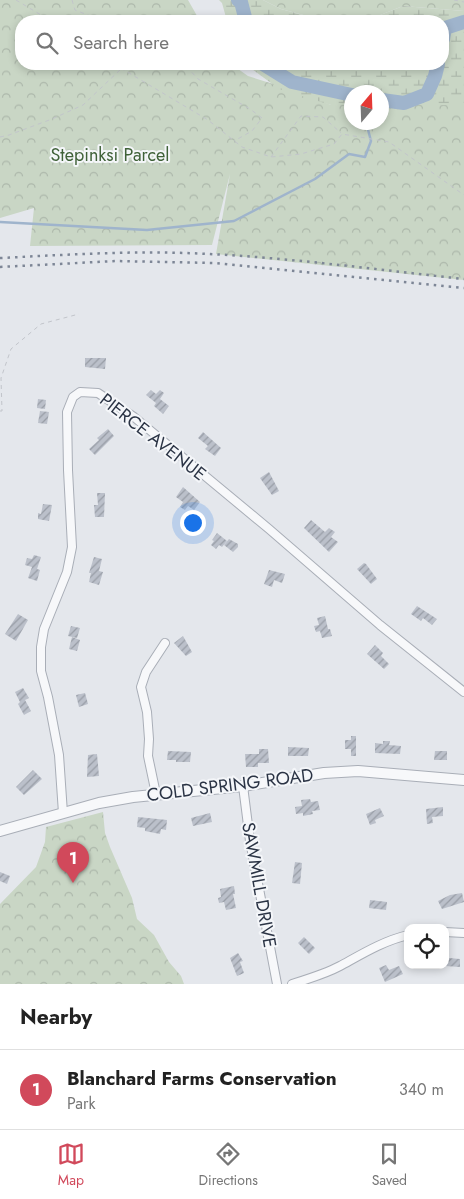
<!DOCTYPE html>
<html lang="en">
<head>
<meta charset="utf-8">
<style>
  :root { --surface:#fff; --page:#f2f2f2; --text:#222; --muted:#767676; --line:#e0e0e0; --accent:#d1495b }
  body { margin:0; font-family:Jost,sans-serif; background:var(--page); color:var(--text) }
  .controls { position:absolute; right:15px; bottom:15px; display:grid; overflow:hidden; border-radius:10px; box-shadow:0 2px 8px #0003 }
  .controls button { width:45px; height:45px; display:grid; place-items:center; padding:0; border:0; border-bottom:1px solid var(--line); background:var(--surface); color:var(--text); font:25px sans-serif }
  .compass { position:absolute; left:344px; top:85px; width:45px; height:45px; border-radius:50%; background:var(--surface); box-shadow:0 2px 8px #0003; rotate:19deg }
  .you { position:absolute; left:192px; top:522px; width:18px; height:18px; margin:-12px; border:4px solid #fff; border-radius:50%; background:#1a73e8; box-shadow:0 0 0 8px #1a73e833 }
  .badge { display:grid; place-items:center; width:32px; height:32px; border-radius:50%; background:var(--accent); color:#fff; font-size:16px; font-weight:700 }
  .pin { position:absolute; translate:-50% -41px; filter:drop-shadow(0 1px 2px #0008) }
  .pin::after { content:''; position:absolute; top:26px; width:18px; height:15px; background:inherit; clip-path:polygon(0 0,100% 0,50% 100%) }
  .list { margin:0; padding:0; list-style:none }
  h2 { display:flex; justify-content:space-between; align-items:center; height:65px; margin:0; padding:0 20px; font-size:21px }
  h2 small { font-size:16px; font-weight:400; color:var(--muted) }
  .list li { display:grid; grid-template-columns:32px 1fr auto; gap:15px; align-items:center; box-sizing:border-box; height:80px; padding:0 20px; border-top:1px solid var(--line) }
  .list b { display:block; font-size:19px; white-space:nowrap }
  .list p { margin:0; font-size:16px; white-space:nowrap; color:var(--muted) }
  .list em { font-size:16px; font-style:normal; color:var(--muted) }
  .icon { flex:none; width:28px; height:28px; fill:none; stroke:currentColor; stroke-width:2; stroke-linecap:round; stroke-linejoin:round }
  .map { position:relative; flex:none; width:464px; height:984px; overflow:hidden }
  .search { position:absolute; background:var(--surface); box-shadow:0 2px 8px #0003; left:15px; right:15px; top:15px; height:55px; display:flex; align-items:center; gap:12px; box-sizing:border-box; padding:0 18px; border-radius:20px; color:var(--muted); font-size:19px }
  .sheet { height:145px; background:var(--surface) }
  nav { display:flex; justify-content:space-around; align-items:center; box-sizing:border-box; height:70px; border-top:1px solid var(--line); background:var(--surface); font-size:14px; color:var(--muted) }
  nav a { display:grid; justify-items:center; gap:2px }
  nav .on { color:var(--accent) }
  .map>svg:first-child { display:block }
  .forest { fill:url(#forest-crowns) }
  .wetland { fill:url(#wetland-marsh) }
  .lines { fill:none; stroke-linecap:round; stroke-linejoin:round }
  .stream { stroke:#9fb4cc; stroke-width:2.5 }
  .river { stroke:#9fb4cc; stroke-width:14 }
  .building { fill:url(#building-hatch) }
  .minor-casing { stroke:#a9aeb7; stroke-width:10 }
  .tertiary-casing { stroke:#a9aeb7; stroke-width:12 }
  .path { stroke:#c2c5cb; stroke-width:1; stroke-dasharray:4 4; stroke-linecap:butt }
  .minor { stroke:#f7f8fa; stroke-width:8 }
  .tertiary { stroke:#f7f8fa; stroke-width:10 }
  .rail { stroke:#7d8696; stroke-width:2.5; stroke-dasharray:2.5 5; stroke-linecap:butt }
  .labels { text-anchor:middle; stroke-width:4; stroke-linejoin:round; paint-order:stroke }
  .park-label { font-size:18px; fill:#3f6138; stroke:#f4f6f9 }
  .street-label { font-size:18px; fill:#2b3445; stroke:#f4f6f9 }
</style>
</head>
<body>
<div class="map">
<svg width="464" height="984" viewBox="0 0 464 984">
  <defs>
    <pattern id="forest-crowns" width="20" height="18" patternUnits="userSpaceOnUse" patternTransform="scale(1.25)"><rect width="20" height="18" fill="#c9d6c5"/><path d="M2 6a3 3 0 1 1 6 0M12 15a3 3 0 1 1 6 0" fill="none" stroke="#adb8ab"/></pattern>
    <pattern id="wetland-marsh" width="20" height="14" patternUnits="userSpaceOnUse" patternTransform="scale(1.25)"><rect width="20" height="14" fill="#c9d6c5"/><path d="M1 5h8M5 5V1M11 12h8M15 12V8" fill="none" stroke="#adb8ab"/></pattern>
    <pattern id="building-hatch" width="6" height="6" patternUnits="userSpaceOnUse" patternTransform="scale(1.25)"><rect width="6" height="6" fill="#bbc0ca"/><path d="M-1 1l2-2M0 6l6-6M5 7l2-2" fill="none" stroke="#989da6"/></pattern>
  </defs>
  <rect width="100%" height="100%" fill="#e4e7ec"/>
  <g class="forest">
    <path d="M0,0H188L200,21H21V64H231L248,76L302,93L331,105H351L352,122H382V105H464V280L216,254L230,174L212,245L30,246L34,208L0,218Z"/>
    <path d="M263,0H464V11L403,6L365,21H326L281,9Z"/>
    <path d="M103,812L105,833L110,847L132,898L137,919L154,935L169,962L181,976L184,984H0V904L36,867L45,842L46,827Z"/>
  </g>
  <g class="wetland">
    <path d="M219,0H263L281,9L325,21H227L222,3Z"/>
    <path d="M403,6L464,11V105H382V92H352L351,105H331L279,89L245,64H443V21H365Z"/>
  </g>
  <g class="lines">
    <path class="stream" d="M0,222L147,230L234,221L315,179L349,154L365,157L371,141L366,122"/>
    <g class="river">
      <path d="M238,0L241,2L246,21"/>
      <path d="M443,39L445,28L464,22"/>
      <path d="M263,64L292,82L352,95"/>
      <path d="M382,100L404,103L427,94L435,76L438,64"/>
    </g>
  </g>
  <g class="building">
    <path d="M85,358H106L105,369L85,367Z"/>
    <path d="M151,390L156,394L160,390L164,393L160,399L169,406L163,414L154,406L156,403L146,395Z"/>
    <path d="M38,399L46,400L45,409L37,408Z"/>
    <path d="M40,411L49,412L47,424L38,423Z"/>
    <path d="M108,429L114,436L95,455L89,449L99,440L97,438Z"/>
    <path d="M203,432L221,448L215,456L205,449L208,446L198,438Z"/>
    <path d="M269,472L279,491L272,495L260,478Z"/>
    <path d="M183,487L200,502L194,510L188,506L185,510L180,507L183,502L176,497Z"/>
    <path d="M97,493H105L104,517H95L94,505H98Z"/>
    <path d="M43,504L52,505L49,521L38,519V513L41,514Z"/>
    <path d="M311,520L325,532L329,528L335,532L331,537L338,542L329,552L304,528Z"/>
    <path d="M217,533L227,541L222,547L219,545L216,549L211,545L214,541L212,540Z"/>
    <path d="M229,539L238,544V547L233,552L224,545Z"/>
    <path d="M34,555L41,557L37,569L40,570L37,581L28,578L32,567L25,565L27,558L32,559Z"/>
    <path d="M94,557L102,559L99,571L103,572L99,585L89,582L91,573H89Z"/>
    <path d="M364,563L366,564L377,579L371,584L357,569Z"/>
    <path d="M269,570L285,574L282,583L274,580L272,587L264,584Z"/>
    <path d="M417,606L437,619L432,625L423,618L421,621L411,614Z"/>
    <path d="M18,614L28,620L16,641L5,634Z"/>
    <path d="M325,616L328,629H330L332,636L322,638L320,631L316,632L314,626L319,625L317,618Z"/>
    <path d="M71,626L80,628L77,638L68,636Z"/>
    <path d="M183,636L192,652L186,656L174,643Z"/>
    <path d="M72,637L80,640L77,651L69,649Z"/>
    <path d="M375,645L383,653L381,656L389,664L384,669L367,654Z"/>
    <path d="M23,688L29,698L25,700L31,711L24,715L18,704L20,702L15,692Z"/>
    <path d="M85,693L88,704L79,707L76,695Z"/>
    <path d="M351,736H356V756H351V749H345V740H351Z"/>
    <path d="M383,741H390L389,745L401,746L400,754L375,753V743L383,744Z"/>
    <path d="M288,747L309,748L308,756H288Z"/>
    <path d="M259,749H268L269,763H258V767H246L245,754H259Z"/>
    <path d="M168,751L191,752L190,762H176V760H167Z"/>
    <path d="M435,751H447V760H434Z"/>
    <path d="M97,754L99,776L87,777L88,755Z"/>
    <path d="M33,770L42,779L24,795L16,787Z"/>
    <path d="M310,799L311,802L318,801L320,810L312,811L313,814L303,816V813L296,814L295,807L302,806L301,800Z"/>
    <path d="M443,807V816L432,817L433,823L427,824L426,809Z"/>
    <path d="M380,808L384,816L375,820L376,823L370,825L366,814Z"/>
    <path d="M210,813L212,822L193,826L191,818Z"/>
    <path d="M138,817L167,820L166,830L161,829L160,834L145,831V828L137,827Z"/>
    <path d="M295,862L302,863L300,884L292,883Z"/>
    <path d="M0,872L10,876L7,884L0,881Z"/>
    <path d="M234,886L235,894H233L236,908L226,910L224,902L219,903L218,898L221,897L220,889Z"/>
    <path d="M462,893L464,902L442,909L438,901L450,895Z"/>
    <path d="M370,900L387,902L386,910L369,908Z"/>
    <path d="M304,937L315,948L309,954L298,943Z"/>
    <path d="M238,953L243,961L240,962L244,973L237,976L230,958Z"/>
    <path d="M449,958L460,959V967L445,966V960H449Z"/>
    <path d="M386,965L389,970L399,966L403,974L385,982L379,968Z"/>
  </g>
  <g class="lines">
    <g class="minor-casing">
      <g id="minor">
        <path d="M243,786L250,841L277,984"/>
        <path d="M156,794L148,756L149,739L147,712L141,687L146,672L165,643"/>
        <path d="M63,813L59,755L48,697L41,671V647L44,629L67,572L72,547L68,470L67,412L73,397L80,392L98,393L134,417L269,529L380,625L464,692"/>
        <path d="M445,932L464,933"/>
        <path d="M292,984C308,979 325,974 340,966C362,954 383,941 408,935"/>
      </g>
    </g>
    <g class="tertiary-casing">
      <path id="tertiary" d="M0,831L99,803L133,797L243,786L324,773L358,771L464,780"/>
    </g>
    <g class="path">
      <path d="M16,0L51,21"/>
      <path d="M72,0L75,10L103,21"/>
      <path d="M454,0L464,2"/>
      <path d="M114,64L208,120L242,147L271,157L301,154L334,144L342,134L389,142L464,195"/>
      <path d="M179,64L186,66L198,79L250,109L262,118L252,131L234,141"/>
      <path d="M0,137L9,135L52,119L83,105L121,69"/>
      <path d="M271,157L301,116L323,117L341,133"/>
      <path d="M0,411H2L1,378L11,349L41,324L79,314"/>
    </g>
    <use href="#minor" class="minor"/>
    <use href="#tertiary" class="tertiary"/>
    <g class="rail">
      <path d="M0,258C62,255 123,251 185,253C278,256 371,269 464,279"/>
      <path d="M0,267L116,261L215,263L464,288"/>
    </g>
  </g>
  <g class="labels">
    <g class="park-label">
      <text x="110" y="161">Stepinksi Parcel</text>
    </g>
    <g class="street-label">
      <text transform="translate(153 437) rotate(38)" y="6">PIERCE AVENUE</text>
      <text transform="translate(230 785) rotate(-7)" y="6">COLD SPRING ROAD</text>
      <text transform="translate(259 885) rotate(80)" y="6">SAWMILL DRIVE</text>
    </g>
  </g>
</svg>
<div class="controls">
<button><svg class="icon" aria-label="locate" viewBox="0 0 24 24"><circle cx="12" cy="12" r="6"/><path d="M12 2v4M12 18v4M2 12h4M18 12h4"/></svg></button>
</div>
<svg class="compass" viewBox="-18 -18 36 36"><path d="M0-13l5 13h-10z" fill="#e53935"/><path d="M0 13l5-13h-10z" fill="#767676"/></svg>
<div class="you"></div>
<div class="pin badge" style="left:73px;top:883px">1</div>
<div class="search"><svg class="icon" aria-label="search" viewBox="0 0 24 24"><circle cx="10" cy="10" r="6"/><path d="M15 15l6 6"/></svg>Search here</div>
</div>
<section class="sheet">
<h2>Nearby<small></small></h2>
<ul class="list">
<li><span class="badge">1</span><div><b>Blanchard Farms Conservation</b><p>Park</p></div><em>340 m</em></li>
</ul>
</section>
<nav>
<a class="on"><svg class="icon" aria-label="map" viewBox="0 0 24 24"><path d="M3 6l6-2 6 2 6-2v14l-6 2-6-2-6 2zM9 4v14M15 6v14"/></svg>Map</a>
<a><svg class="icon" aria-label="directions" viewBox="0 0 24 24"><path d="M12 3l9 9-9 9-9-9zM9 14v-3h6M13 9l2 2-2 2"/></svg>Directions</a>
<a><svg class="icon" aria-label="saved" viewBox="0 0 24 24"><path d="M7 4h10v16l-5-4-5 4z"/></svg>Saved</a>
</nav>
</body>
</html>
